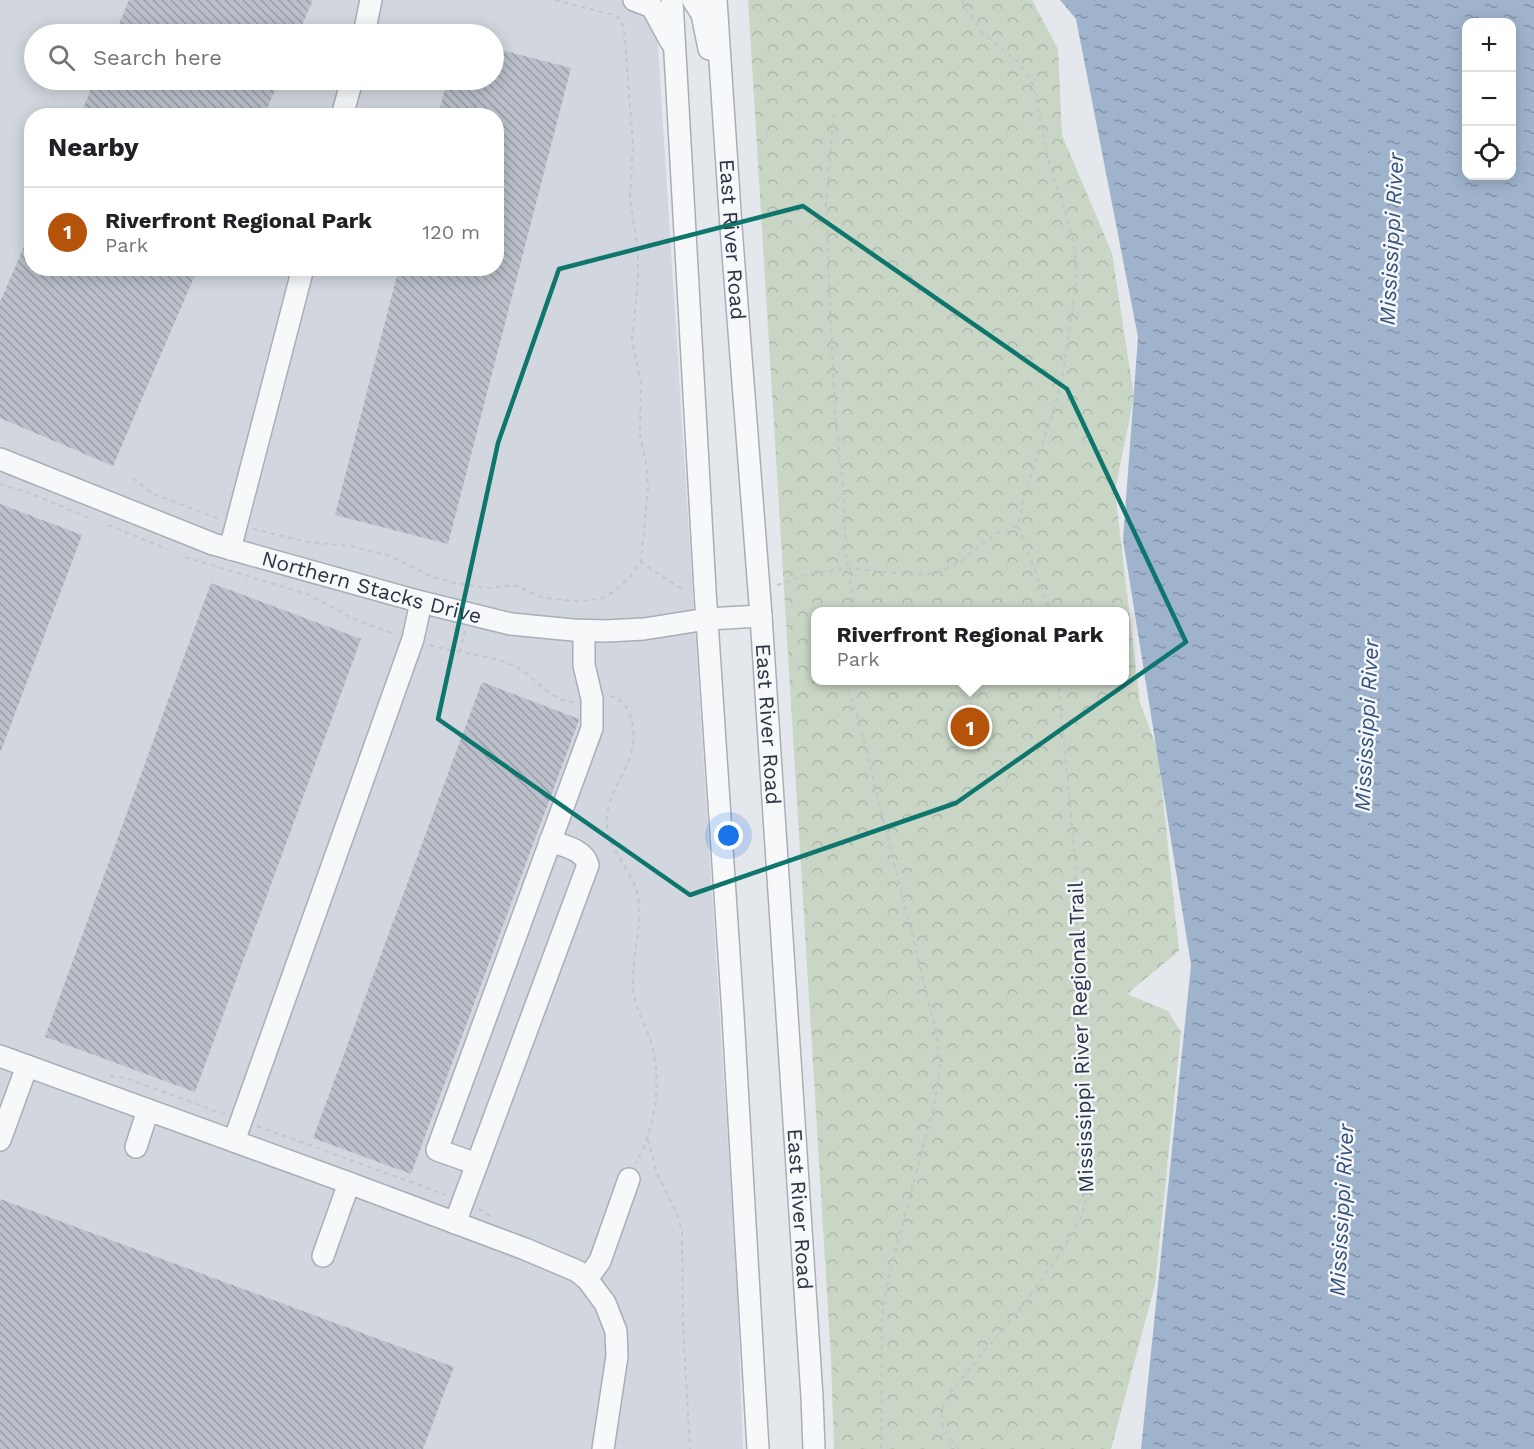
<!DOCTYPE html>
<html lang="en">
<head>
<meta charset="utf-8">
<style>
  :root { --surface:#fff; --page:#f6f6f6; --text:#202124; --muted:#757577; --line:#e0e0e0; --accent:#b45309 }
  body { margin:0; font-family:"Work Sans",sans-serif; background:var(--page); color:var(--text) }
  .controls { position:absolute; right:18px; top:18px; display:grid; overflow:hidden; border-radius:12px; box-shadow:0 3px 15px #0003 }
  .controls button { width:54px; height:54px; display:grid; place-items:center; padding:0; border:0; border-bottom:2px solid var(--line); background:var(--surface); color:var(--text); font:30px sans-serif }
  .you { position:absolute; left:729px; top:836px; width:21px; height:21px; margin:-15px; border:4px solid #fff; border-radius:50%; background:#1a73e8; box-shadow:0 0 0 9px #1a73e833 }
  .badge { display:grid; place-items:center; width:39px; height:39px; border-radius:50%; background:var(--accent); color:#fff; font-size:20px; font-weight:700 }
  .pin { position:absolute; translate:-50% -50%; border:3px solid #fff; box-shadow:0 2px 6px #0006 }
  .popup { position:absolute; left:811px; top:607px; width:318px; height:78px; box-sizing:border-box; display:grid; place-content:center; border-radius:12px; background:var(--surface); filter:drop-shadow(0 2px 4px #0005); font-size:20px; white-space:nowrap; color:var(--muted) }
  .popup b { font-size:22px; color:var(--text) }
  .popup::after { content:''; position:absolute; left:50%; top:100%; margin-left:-12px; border:12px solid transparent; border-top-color:var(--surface) }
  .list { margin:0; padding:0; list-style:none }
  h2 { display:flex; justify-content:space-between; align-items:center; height:78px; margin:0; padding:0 24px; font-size:26px }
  h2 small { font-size:20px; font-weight:400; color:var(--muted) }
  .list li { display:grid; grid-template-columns:39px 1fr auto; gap:18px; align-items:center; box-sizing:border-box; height:90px; padding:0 24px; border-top:2px solid var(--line) }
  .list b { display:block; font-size:22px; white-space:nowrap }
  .list p { margin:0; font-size:20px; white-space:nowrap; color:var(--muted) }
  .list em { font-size:20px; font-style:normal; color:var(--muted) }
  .icon { flex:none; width:33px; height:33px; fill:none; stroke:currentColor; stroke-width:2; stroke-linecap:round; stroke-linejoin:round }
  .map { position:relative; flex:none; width:1534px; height:1449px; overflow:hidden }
  .search { position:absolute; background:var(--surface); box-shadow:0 3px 15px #0003; left:24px; top:24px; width:480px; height:66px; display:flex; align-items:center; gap:15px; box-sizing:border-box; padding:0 21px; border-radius:33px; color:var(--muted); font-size:22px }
  .panel { position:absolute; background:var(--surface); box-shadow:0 3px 15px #0003; left:24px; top:108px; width:480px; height:168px; border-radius:24px }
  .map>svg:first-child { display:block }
  .built { fill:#d2d6de; fill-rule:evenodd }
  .forest { fill:url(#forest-crowns); fill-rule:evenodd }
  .water { fill:url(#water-ripples); fill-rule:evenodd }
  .building { fill:url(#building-back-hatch) }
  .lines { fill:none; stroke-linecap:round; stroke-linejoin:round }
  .minor-casing { stroke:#a9aeb7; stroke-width:24 }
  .path { stroke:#c2c5cb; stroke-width:2; stroke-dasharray:4.5 4.5; stroke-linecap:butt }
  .minor { stroke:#f7f8fa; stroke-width:21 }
  .marked { fill:none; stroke:#0f766e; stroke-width:4.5; stroke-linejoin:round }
  .labels { text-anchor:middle; stroke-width:5; stroke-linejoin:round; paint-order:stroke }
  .street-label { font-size:21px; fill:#2b3445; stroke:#f4f6f9 }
  .water-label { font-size:22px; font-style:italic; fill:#34527a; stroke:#f4f6f9 }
</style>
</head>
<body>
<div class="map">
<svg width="1534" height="1449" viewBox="0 0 1534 1449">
  <defs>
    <pattern id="forest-crowns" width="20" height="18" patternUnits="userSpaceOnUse" patternTransform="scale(1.5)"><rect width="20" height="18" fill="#c9d6c5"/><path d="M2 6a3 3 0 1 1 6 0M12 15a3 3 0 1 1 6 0" fill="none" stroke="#adb8ab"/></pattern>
    <pattern id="water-ripples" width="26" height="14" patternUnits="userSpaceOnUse" patternTransform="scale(1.5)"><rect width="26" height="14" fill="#9fb4cc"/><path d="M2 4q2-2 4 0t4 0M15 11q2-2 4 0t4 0" fill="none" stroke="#8293a7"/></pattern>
    <pattern id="building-back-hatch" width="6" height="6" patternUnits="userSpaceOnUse" patternTransform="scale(1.5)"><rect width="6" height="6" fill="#bbc0ca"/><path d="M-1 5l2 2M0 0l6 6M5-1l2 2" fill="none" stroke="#989da6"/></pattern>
  </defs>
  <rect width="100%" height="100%" fill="#e4e7ec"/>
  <path class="built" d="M0,0H655L737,1285L743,1449H0ZM34,34H494V80H34ZM32,116H496V268H32Z"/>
  <path class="forest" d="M748,0H1032L1058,49L1062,135L1112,253L1134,396L1115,491L1140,703L1158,751L1179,951L1127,994L1168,1011L1181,1032L1155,1285L1111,1449H834L831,1358ZM816,612H1124V680H816Z"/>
  <path class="water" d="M1060,0H1534V1449H1141L1191,965L1123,540L1138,337L1076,19ZM1466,22H1512V176H1466Z"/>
  <g class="building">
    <path d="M129,0H313L298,34H115Z"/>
    <path d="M494,48L571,68L448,544L335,515L399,268H496V116H438L447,80H494Z"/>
    <path d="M95,80H279L264,116H80Z"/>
    <path d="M32,228V268H198L113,466L0,418V302Z"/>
    <path d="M0,504L82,535L1,751H0Z"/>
    <path d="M211,583L361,639L195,1092L45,1037Z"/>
    <path d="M482,682L579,719V720L411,1174L313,1138Z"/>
    <path d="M0,1199L454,1367L423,1449H0Z"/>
  </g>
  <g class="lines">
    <g class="minor-casing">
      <g id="minor">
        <path d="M634,0L652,7L671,42"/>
        <path d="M672,0L705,590L733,1015L758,1449"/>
        <path d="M693,0L702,14L709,49"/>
        <path id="s1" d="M716,0L731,227L761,616L812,1397L814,1449"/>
        <path d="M364,34L371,0"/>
        <path d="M342,116L352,80"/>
        <path id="s2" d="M0,459L213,544L421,602L511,624L573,630L606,631L644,629L707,619L761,616"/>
        <path d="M230,549L303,268"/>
        <path d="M0,1056L349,1183L525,1249L577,1271L587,1279L605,1303L616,1331L617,1356L603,1449"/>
        <path d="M0,1140L27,1066"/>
        <path d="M234,1141L413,639L421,602"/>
        <path d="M136,1147L148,1110"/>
        <path d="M477,1164L588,865C584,849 563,846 550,841"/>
        <path d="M455,1223L477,1164L437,1150L592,728V699L584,665V631"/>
        <path d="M323,1256L349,1183"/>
        <path d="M587,1279L600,1261L629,1179"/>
      </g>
    </g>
    <g class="path">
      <path d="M555,0L613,15L619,18L624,29L633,143L630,199L638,249V280L632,340L641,383L640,435L646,462L648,488L641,562"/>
      <path d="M962,0L966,9L982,32L1018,62L1033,85L1049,163L1068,221L1075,251L1076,285L1062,380L1053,412L1024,496L1018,526L1051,612"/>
      <path d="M834,113L826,203L831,327L835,414L844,495L846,556L854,604L852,612"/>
      <path d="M133,478L151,493L219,519"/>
      <path d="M0,484L32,494L89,518"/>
      <path d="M108,525L167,549"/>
      <path d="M253,529L308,542L351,546L390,556L433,577L455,583L486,588L514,585L542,597L553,599L580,601L600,599L610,594L620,586L630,577L641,562L685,591"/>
      <path d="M185,557L307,594L354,619L395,634"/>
      <path d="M777,585L810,574L848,568L911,575L936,573L961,561L995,534L1018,526"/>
      <path d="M430,645C458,654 491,654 516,667C537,677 549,702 575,702"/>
      <path d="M460,652L465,631"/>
      <path d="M845,680L859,722L936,1031L940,1066L935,1102L888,1279L882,1318L881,1449"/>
      <path d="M610,696C632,700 636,730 632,749C626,778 601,799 608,831C612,854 631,869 637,892C644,922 632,953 633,983C633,1004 643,1020 650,1039C663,1079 656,1127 636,1163"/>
      <path d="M110,1076L126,1078L226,1115"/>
      <path d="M257,1126L446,1195"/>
      <path d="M648,1139L656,1171L677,1214L682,1231L683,1324L690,1449"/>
      <path d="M479,1209L492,1217"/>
      <path d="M959,1449C941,1430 936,1419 949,1394L1021,1307L1057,1258L1081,1218L1087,1195L1086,1138L1081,1081L1075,858L1058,680"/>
    </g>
    <use href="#minor" class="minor"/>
  </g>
  <path class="marked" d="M803,206L1067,389L1186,642L956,803L690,895L438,719L498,443L559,269Z"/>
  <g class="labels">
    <g class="street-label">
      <text dy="7" stroke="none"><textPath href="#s1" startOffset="240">East River Road</textPath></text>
      <text dy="7" stroke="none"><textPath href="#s2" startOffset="394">Northern Stacks Drive</textPath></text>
      <text dy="7" stroke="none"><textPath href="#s1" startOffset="726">East River Road</textPath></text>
      <text transform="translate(1081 1037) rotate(-92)" y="7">Mississippi River Regional Trail</text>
      <text dy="7" stroke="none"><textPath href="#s1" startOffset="1212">East River Road</textPath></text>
    </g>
    <g class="water-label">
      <text transform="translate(1391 239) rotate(-87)" y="8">Mississippi River</text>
      <text transform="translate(1366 725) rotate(-87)" y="8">Mississippi River</text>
      <text transform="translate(1341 1210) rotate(-87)" y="8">Mississippi River</text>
    </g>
  </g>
</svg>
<div class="controls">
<button>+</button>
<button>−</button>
<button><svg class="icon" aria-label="locate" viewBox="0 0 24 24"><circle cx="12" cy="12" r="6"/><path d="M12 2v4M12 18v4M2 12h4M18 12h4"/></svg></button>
</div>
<div class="you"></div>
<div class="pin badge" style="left:970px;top:727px">1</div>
<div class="popup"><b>Riverfront Regional Park</b>Park</div>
<div class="search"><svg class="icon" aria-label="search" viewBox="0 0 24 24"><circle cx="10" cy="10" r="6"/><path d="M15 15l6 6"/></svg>Search here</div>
<section class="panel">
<h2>Nearby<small></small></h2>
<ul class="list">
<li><span class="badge">1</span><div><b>Riverfront Regional Park</b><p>Park</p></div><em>120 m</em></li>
</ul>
</section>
</div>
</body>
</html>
